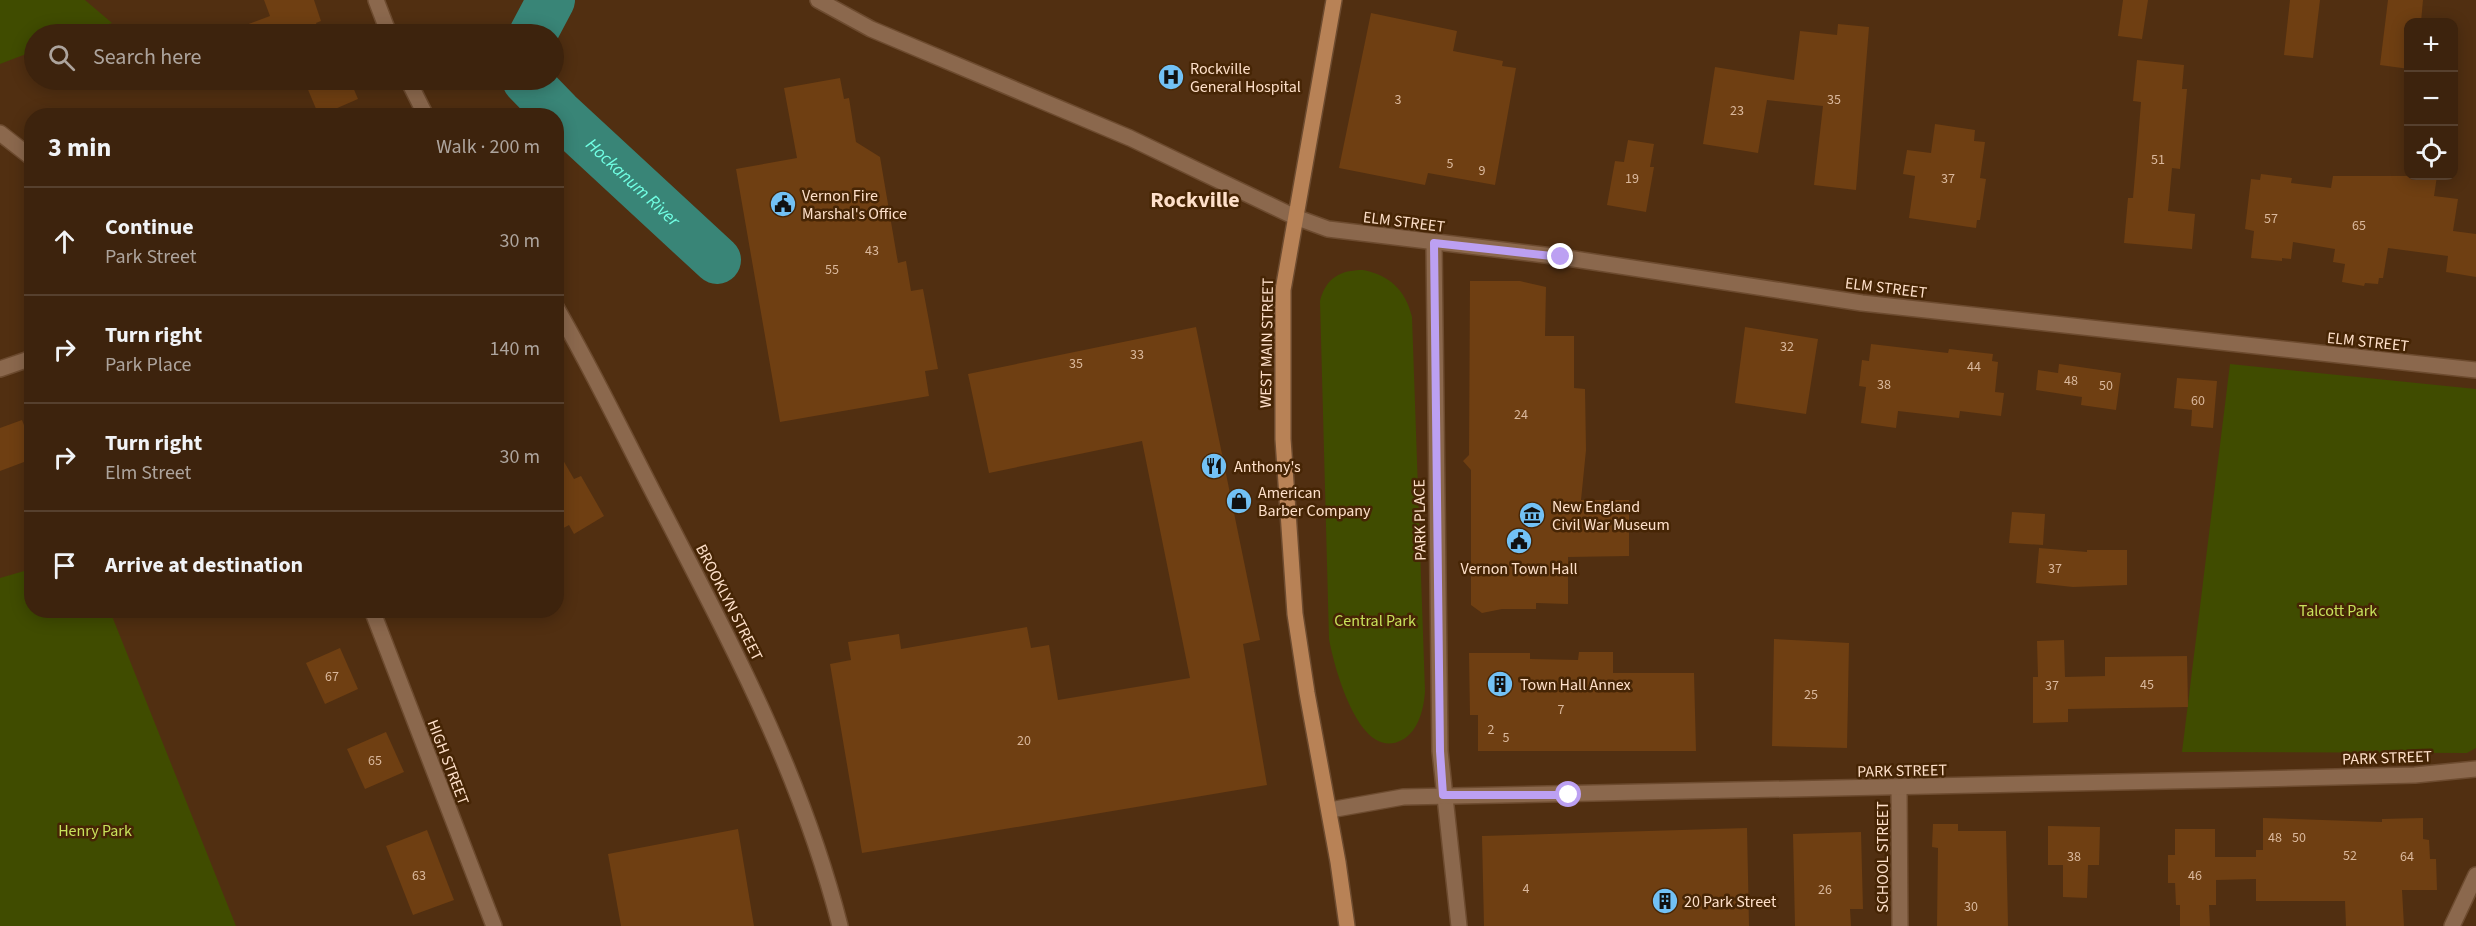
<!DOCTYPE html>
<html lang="en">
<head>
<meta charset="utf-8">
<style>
  :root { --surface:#3d230d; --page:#442b16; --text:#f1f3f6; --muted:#ada49d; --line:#56402e }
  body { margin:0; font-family:"Source Sans 3",sans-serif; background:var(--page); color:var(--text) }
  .controls { position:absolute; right:18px; top:18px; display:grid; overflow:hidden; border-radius:12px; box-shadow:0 3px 15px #0003 }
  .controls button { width:54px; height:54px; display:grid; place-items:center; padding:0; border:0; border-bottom:2px solid var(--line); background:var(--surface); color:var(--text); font:30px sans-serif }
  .stop { position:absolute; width:18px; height:18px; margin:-14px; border:4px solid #bca0f2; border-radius:50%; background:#fff }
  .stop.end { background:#bca0f2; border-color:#fff; box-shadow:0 2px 6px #0008 }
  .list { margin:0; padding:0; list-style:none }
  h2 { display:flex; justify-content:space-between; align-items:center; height:78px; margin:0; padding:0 24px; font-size:26px }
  h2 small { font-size:20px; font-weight:400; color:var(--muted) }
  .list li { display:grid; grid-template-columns:39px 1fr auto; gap:18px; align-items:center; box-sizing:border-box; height:108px; padding:0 24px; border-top:2px solid var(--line) }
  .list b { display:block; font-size:22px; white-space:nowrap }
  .list p { margin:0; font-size:20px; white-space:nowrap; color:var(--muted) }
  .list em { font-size:20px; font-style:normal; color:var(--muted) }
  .icon { flex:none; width:33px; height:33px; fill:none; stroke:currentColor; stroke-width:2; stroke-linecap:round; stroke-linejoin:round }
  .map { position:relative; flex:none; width:2476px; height:926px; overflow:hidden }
  .search { position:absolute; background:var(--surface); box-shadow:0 3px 15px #0003; left:24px; top:24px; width:540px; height:66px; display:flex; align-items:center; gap:15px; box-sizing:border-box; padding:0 21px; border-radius:33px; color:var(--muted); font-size:22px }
  .panel { position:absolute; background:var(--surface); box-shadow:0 3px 15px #0003; left:24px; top:108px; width:540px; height:510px; border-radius:24px }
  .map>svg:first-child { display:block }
  .green { fill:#404c00 }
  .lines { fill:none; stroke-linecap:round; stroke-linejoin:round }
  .river { stroke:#398577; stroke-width:48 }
  .building { fill:#6f3f12 }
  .minor-casing { stroke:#6d4b2f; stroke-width:18 }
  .tertiary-casing { stroke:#6d4b2f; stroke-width:18 }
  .secondary-casing { stroke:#6d4b2f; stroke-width:18 }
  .minor { stroke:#8b684d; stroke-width:15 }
  .tertiary { stroke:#8b684d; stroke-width:15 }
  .secondary { stroke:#b88256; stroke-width:15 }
  .route { stroke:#bca0f2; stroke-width:8 }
  .labels { text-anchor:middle; stroke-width:5; stroke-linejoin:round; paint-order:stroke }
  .number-label { font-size:14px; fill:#dab89c }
  .poi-label { font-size:16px; fill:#fee0ca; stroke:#462505; text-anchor:start }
  .street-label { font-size:16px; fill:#fee0ca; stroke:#462505 }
  .park-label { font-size:16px; fill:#c8e25b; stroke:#462505 }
  .water-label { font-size:18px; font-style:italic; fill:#71ffe4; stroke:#462505 }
  .district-label { font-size:22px; font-weight:bold; fill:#fee0ca; stroke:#462505 }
</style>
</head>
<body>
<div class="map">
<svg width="2476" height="926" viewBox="0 0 2476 926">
  <rect width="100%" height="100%" fill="#512f11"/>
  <g class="green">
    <path d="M0,0H85L112,23L79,34H34V51L0,64Z"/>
    <path d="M1363,270C1390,275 1406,291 1412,317L1425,691C1424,708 1419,731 1402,740C1359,763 1334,666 1329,639L1320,301C1326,278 1340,270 1363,270Z"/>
    <path d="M2230,364L2476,389V748L2467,753L2182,752Z"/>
    <path d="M31,569L32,610L110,611L236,926H0V578Z"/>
  </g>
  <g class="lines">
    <g class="river">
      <path d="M533,34L551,0"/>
      <path id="s1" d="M526,80L558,113L717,260"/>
    </g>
  </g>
  <g class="building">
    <path d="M264,0H314L321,21L316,23L321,34H228L227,32L270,16Z"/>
    <path d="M2123,0H2148L2142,39L2118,36Z"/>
    <path d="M2290,0H2320L2313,58L2284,55Z"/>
    <path d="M2388,0H2423L2421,22H2409V69L2380,65Z"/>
    <path d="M1371,13L1457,31L1453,51L1503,61L1502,66L1516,68L1495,185L1428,173L1425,185L1339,168Z"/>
    <path d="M1838,24L1869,27L1856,190L1814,185L1823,106L1767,100L1758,153L1703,144L1715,67L1794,80L1800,31L1837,35Z"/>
    <path d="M2137,60L2184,65L2182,89H2187L2180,169L2172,168L2168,211L2195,214L2192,249L2124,243L2128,198H2133L2138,140L2141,102L2133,101Z"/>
    <path d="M840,78L844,99L849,98L856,142L880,157L898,263L906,261L911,291L923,289L938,369L925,371L929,396L780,422L736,169L797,158L784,88Z"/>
    <path d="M304,80H350L358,99L319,116Z"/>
    <path d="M1935,124L1975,130L1974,141L1985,142L1980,178L1986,179L1980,220H1977L1976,228L1909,218L1915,176L1903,174L1907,150L1931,153Z"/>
    <path d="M1628,140L1654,144L1650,167H1654L1646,212L1607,205L1615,161L1624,162Z"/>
    <path d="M2261,174L2292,178L2291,183L2331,188L2333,176H2437L2434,196L2458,199L2453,231L2476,234V277L2446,272L2448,256L2388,248L2383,278H2379L2378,284L2365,283L2364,286L2342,282L2345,264L2333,262L2335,249L2293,242L2291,259L2282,258V261L2251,258L2254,231L2245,229L2251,179L2260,180Z"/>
    <path d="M1470,281H1520L1546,287L1545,336H1574V388L1585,389L1586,450L1581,500H1629V556L1568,557V604L1536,603V609H1502L1482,613L1471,605V470L1463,461L1469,455Z"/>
    <path d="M1196,327L1260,640L1243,644L1267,785L862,853L830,664L851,660L848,642L899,634L901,649L1027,627L1031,648L1049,645L1058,700L1190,678L1142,441L989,473L968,374Z"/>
    <path d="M1745,327L1818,339L1806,414L1735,403Z"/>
    <path d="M1871,344L1948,353L1949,349L1993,354L1992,361L1998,362L1995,392L2004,393L2001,416L1960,411L1959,418L1898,411L1896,428L1861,423L1866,387L1859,386L1862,360L1869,361Z"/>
    <path d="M2059,364L2121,373L2116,410L2081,405L2082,397L2036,390L2038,370L2058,373Z"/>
    <path d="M2177,378L2217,381L2213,428L2191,426L2192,410L2174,408Z"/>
    <path d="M22,420L32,446V459L0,471V428Z"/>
    <path d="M556,448L574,479L581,476L604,516L574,534L569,525L556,532Z"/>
    <path d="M2012,512L2045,514L2043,545L2009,543Z"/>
    <path d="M2039,548L2087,552V550H2127V585L2073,587L2036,583Z"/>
    <path d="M1774,639L1849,643L1847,748L1772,746Z"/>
    <path d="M2064,640L2065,677L2105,676V657L2187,656L2188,707L2068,709V722L2033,723V677H2038L2037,641Z"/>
    <path d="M340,648L358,689L325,704L306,663Z"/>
    <path d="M1579,652H1613V673H1694L1696,751H1478V715H1470L1469,653H1530V659L1578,660Z"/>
    <path d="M386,732L404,772L365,789L347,749Z"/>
    <path d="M2263,818L2382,822V819L2423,818V839L2429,840L2430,859H2436L2437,890H2402L2404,926H2346L2345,901H2256V879L2216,880V905H2209L2210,926H2180V905H2176L2175,883H2168V855H2175V829H2215V857H2256V850H2263Z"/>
    <path d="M1933,824H1958V831H2006L2008,926H1937L1938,848L1932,847Z"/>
    <path d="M2048,826L2100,827L2099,865H2088L2087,898L2063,897V865H2048Z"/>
    <path d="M1747,828L1749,926H1484L1482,836Z"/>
    <path d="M738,829L754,926H621L608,854Z"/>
    <path d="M427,830L454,900L413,915L386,846Z"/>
    <path d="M1861,832L1863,909H1850L1851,926H1795L1793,834Z"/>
  </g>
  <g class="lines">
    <g class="minor-casing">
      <g id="minor">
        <path d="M376,0L389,34"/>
        <path d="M818,0L871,29L1130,138L1295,217"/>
        <path d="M408,80L426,116"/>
        <path d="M0,133L32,158"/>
        <path d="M1434,243L1440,751L1459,926"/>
        <path d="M556,307C596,376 629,447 666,517C736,653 802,777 840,926"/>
        <path d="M0,369L32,358"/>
        <path d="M372,610L494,926"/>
        <path d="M1899,788L1900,926"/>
        <path d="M1330,810L1403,797L2216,780L2415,775L2476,769"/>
        <path d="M2452,926L2476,875"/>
      </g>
    </g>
    <g class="tertiary-casing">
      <path id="tertiary" d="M1295,217L1328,229L1561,257L1862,303L2476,370"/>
    </g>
    <g class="secondary-casing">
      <path id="secondary" d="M1334,0L1283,290V439L1295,614L1307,693L1338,862L1347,926"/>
    </g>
    <use href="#minor" class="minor"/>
    <use href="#tertiary" class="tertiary"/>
    <use href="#secondary" class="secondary"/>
  </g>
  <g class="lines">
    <path class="route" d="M1561,257L1434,243L1440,751L1443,795H1569"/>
  </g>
  <defs>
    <g id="hospital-disc" transform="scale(1.35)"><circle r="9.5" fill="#72c1f5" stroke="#462505"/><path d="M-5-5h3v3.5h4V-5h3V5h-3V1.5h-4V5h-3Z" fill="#111"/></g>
    <g id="civic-disc" transform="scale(1.35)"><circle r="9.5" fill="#72c1f5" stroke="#462505"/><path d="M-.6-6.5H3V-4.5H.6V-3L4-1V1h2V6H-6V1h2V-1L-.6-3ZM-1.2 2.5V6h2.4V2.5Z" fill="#111"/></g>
    <g id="restaurant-disc" transform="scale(1.35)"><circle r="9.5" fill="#72c1f5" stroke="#462505"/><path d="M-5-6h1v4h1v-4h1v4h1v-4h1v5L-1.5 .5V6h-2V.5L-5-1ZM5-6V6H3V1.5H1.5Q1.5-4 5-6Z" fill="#111"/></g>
    <g id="shop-disc" transform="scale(1.35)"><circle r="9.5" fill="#72c1f5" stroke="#462505"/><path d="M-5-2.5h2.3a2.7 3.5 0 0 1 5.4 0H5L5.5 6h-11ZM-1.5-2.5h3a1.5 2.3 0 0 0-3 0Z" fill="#111"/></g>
    <g id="museum-disc" transform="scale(1.35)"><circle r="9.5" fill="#72c1f5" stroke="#462505"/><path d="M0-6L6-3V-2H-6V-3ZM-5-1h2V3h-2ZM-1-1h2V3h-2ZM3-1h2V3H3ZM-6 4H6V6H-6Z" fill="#111"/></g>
    <g id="building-disc" transform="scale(1.35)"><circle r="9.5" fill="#72c1f5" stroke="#462505"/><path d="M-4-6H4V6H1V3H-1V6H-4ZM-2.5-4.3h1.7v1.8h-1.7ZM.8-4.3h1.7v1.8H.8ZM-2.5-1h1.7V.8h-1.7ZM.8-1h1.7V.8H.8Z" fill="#111"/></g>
  </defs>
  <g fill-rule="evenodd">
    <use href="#hospital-disc" x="1171" y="77"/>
    <use href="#civic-disc" x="783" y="204"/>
    <use href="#restaurant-disc" x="1214" y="466"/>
    <use href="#shop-disc" x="1239" y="501"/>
    <use href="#museum-disc" x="1532" y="515"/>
    <use href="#civic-disc" x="1519" y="541"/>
    <use href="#building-disc" x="1500" y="684"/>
    <use href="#building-disc" x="1665" y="901"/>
  </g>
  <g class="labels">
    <g class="number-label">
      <text x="1398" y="104">3</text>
      <text x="1834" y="104">35</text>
      <text x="1737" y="115">23</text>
      <text x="2158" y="164">51</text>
      <text x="1450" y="168">5</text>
      <text x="1482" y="175">9</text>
      <text x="1632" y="183">19</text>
      <text x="1948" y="183">37</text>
      <text x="2271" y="223">57</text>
      <text x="2359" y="230">65</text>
      <text x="872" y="255">43</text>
      <text x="832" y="274">55</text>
      <text x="1787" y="351">32</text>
      <text x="1137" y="359">33</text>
      <text x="1076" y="368">35</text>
      <text x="1974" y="371">44</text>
      <text x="2071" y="385">48</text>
      <text x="1884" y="389">38</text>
      <text x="2106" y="390">50</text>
      <text x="2198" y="405">60</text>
      <text x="1521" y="419">24</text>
      <text x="2055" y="573">37</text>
      <text x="332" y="681">67</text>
      <text x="2147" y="689">45</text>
      <text x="2052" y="690">37</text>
      <text x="1811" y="699">25</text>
      <text x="1561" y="714">7</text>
      <text x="1491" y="734">2</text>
      <text x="1506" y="742">5</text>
      <text x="1024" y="745">20</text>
      <text x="375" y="765">65</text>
      <text x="2275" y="842">48</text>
      <text x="2299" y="842">50</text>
      <text x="2350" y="860">52</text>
      <text x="2074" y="861">38</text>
      <text x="2407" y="861">64</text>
      <text x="419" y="880">63</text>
      <text x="2195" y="880">46</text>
      <text x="1526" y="893">4</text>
      <text x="1825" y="894">26</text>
      <text x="1971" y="911">30</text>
    </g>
    <g class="poi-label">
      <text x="1190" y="74">Rockville<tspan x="1190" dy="18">General Hospital</tspan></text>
      <text x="802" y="201">Vernon Fire<tspan x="802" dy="18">Marshal's Office</tspan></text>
      <text x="1234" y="472">Anthony's</text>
      <text x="1258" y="498">American<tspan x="1258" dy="18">Barber Company</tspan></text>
      <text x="1552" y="512">New England<tspan x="1552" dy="18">Civil War Museum</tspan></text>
      <text x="1519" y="574" text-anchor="middle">Vernon Town Hall</text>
      <text x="1520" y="690">Town Hall Annex</text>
      <text x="1684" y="907">20 Park Street</text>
    </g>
    <g class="street-label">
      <text transform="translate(1404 221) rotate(7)" y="6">ELM STREET</text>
      <text transform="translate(1886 287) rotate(7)" y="6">ELM STREET</text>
      <text transform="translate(2368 341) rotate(6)" y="6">ELM STREET</text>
      <text transform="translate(1266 343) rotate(-89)" y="6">WEST MAIN STREET</text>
      <text transform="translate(1419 520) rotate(-91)" y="6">PARK PLACE</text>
      <text transform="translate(730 602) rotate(63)" y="6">BROOKLYN STREET</text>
      <text transform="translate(2387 757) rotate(-2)" y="6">PARK STREET</text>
      <text transform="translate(449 762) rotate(69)" y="6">HIGH STREET</text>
      <text transform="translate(1902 770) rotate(-1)" y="6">PARK STREET</text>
      <text transform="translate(1882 857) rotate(-90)" y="6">SCHOOL STREET</text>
    </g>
    <g class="park-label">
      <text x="2338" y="616">Talcott Park</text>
      <text x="1375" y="626">Central Park</text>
      <text x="95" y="836">Henry Park</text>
    </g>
    <g class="water-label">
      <text dy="6" stroke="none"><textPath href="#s1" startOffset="148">Hockanum River</textPath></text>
    </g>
    <g class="district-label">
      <text x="1195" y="207">Rockville</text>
    </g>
  </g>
</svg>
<div class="controls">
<button>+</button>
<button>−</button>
<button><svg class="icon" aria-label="locate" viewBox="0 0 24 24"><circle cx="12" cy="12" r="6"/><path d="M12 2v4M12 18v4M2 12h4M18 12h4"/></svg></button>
</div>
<div class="stop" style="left:1569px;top:795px"></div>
<div class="stop end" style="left:1561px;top:257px"></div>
<div class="search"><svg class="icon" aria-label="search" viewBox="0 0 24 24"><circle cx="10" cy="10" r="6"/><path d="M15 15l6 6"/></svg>Search here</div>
<section class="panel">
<h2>3 min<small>Walk · 200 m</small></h2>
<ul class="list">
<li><svg class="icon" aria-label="ahead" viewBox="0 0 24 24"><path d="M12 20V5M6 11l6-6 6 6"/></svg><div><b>Continue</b><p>Park Street</p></div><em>30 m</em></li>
<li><svg class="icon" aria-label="right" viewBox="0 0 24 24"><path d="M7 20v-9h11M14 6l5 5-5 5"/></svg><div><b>Turn right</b><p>Park Place</p></div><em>140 m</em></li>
<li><svg class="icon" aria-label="right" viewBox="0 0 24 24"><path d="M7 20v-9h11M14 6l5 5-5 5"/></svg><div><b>Turn right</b><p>Elm Street</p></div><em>30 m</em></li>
<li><svg class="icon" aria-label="arrive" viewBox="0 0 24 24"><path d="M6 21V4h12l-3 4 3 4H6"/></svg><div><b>Arrive at destination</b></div></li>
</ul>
</section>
</div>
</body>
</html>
